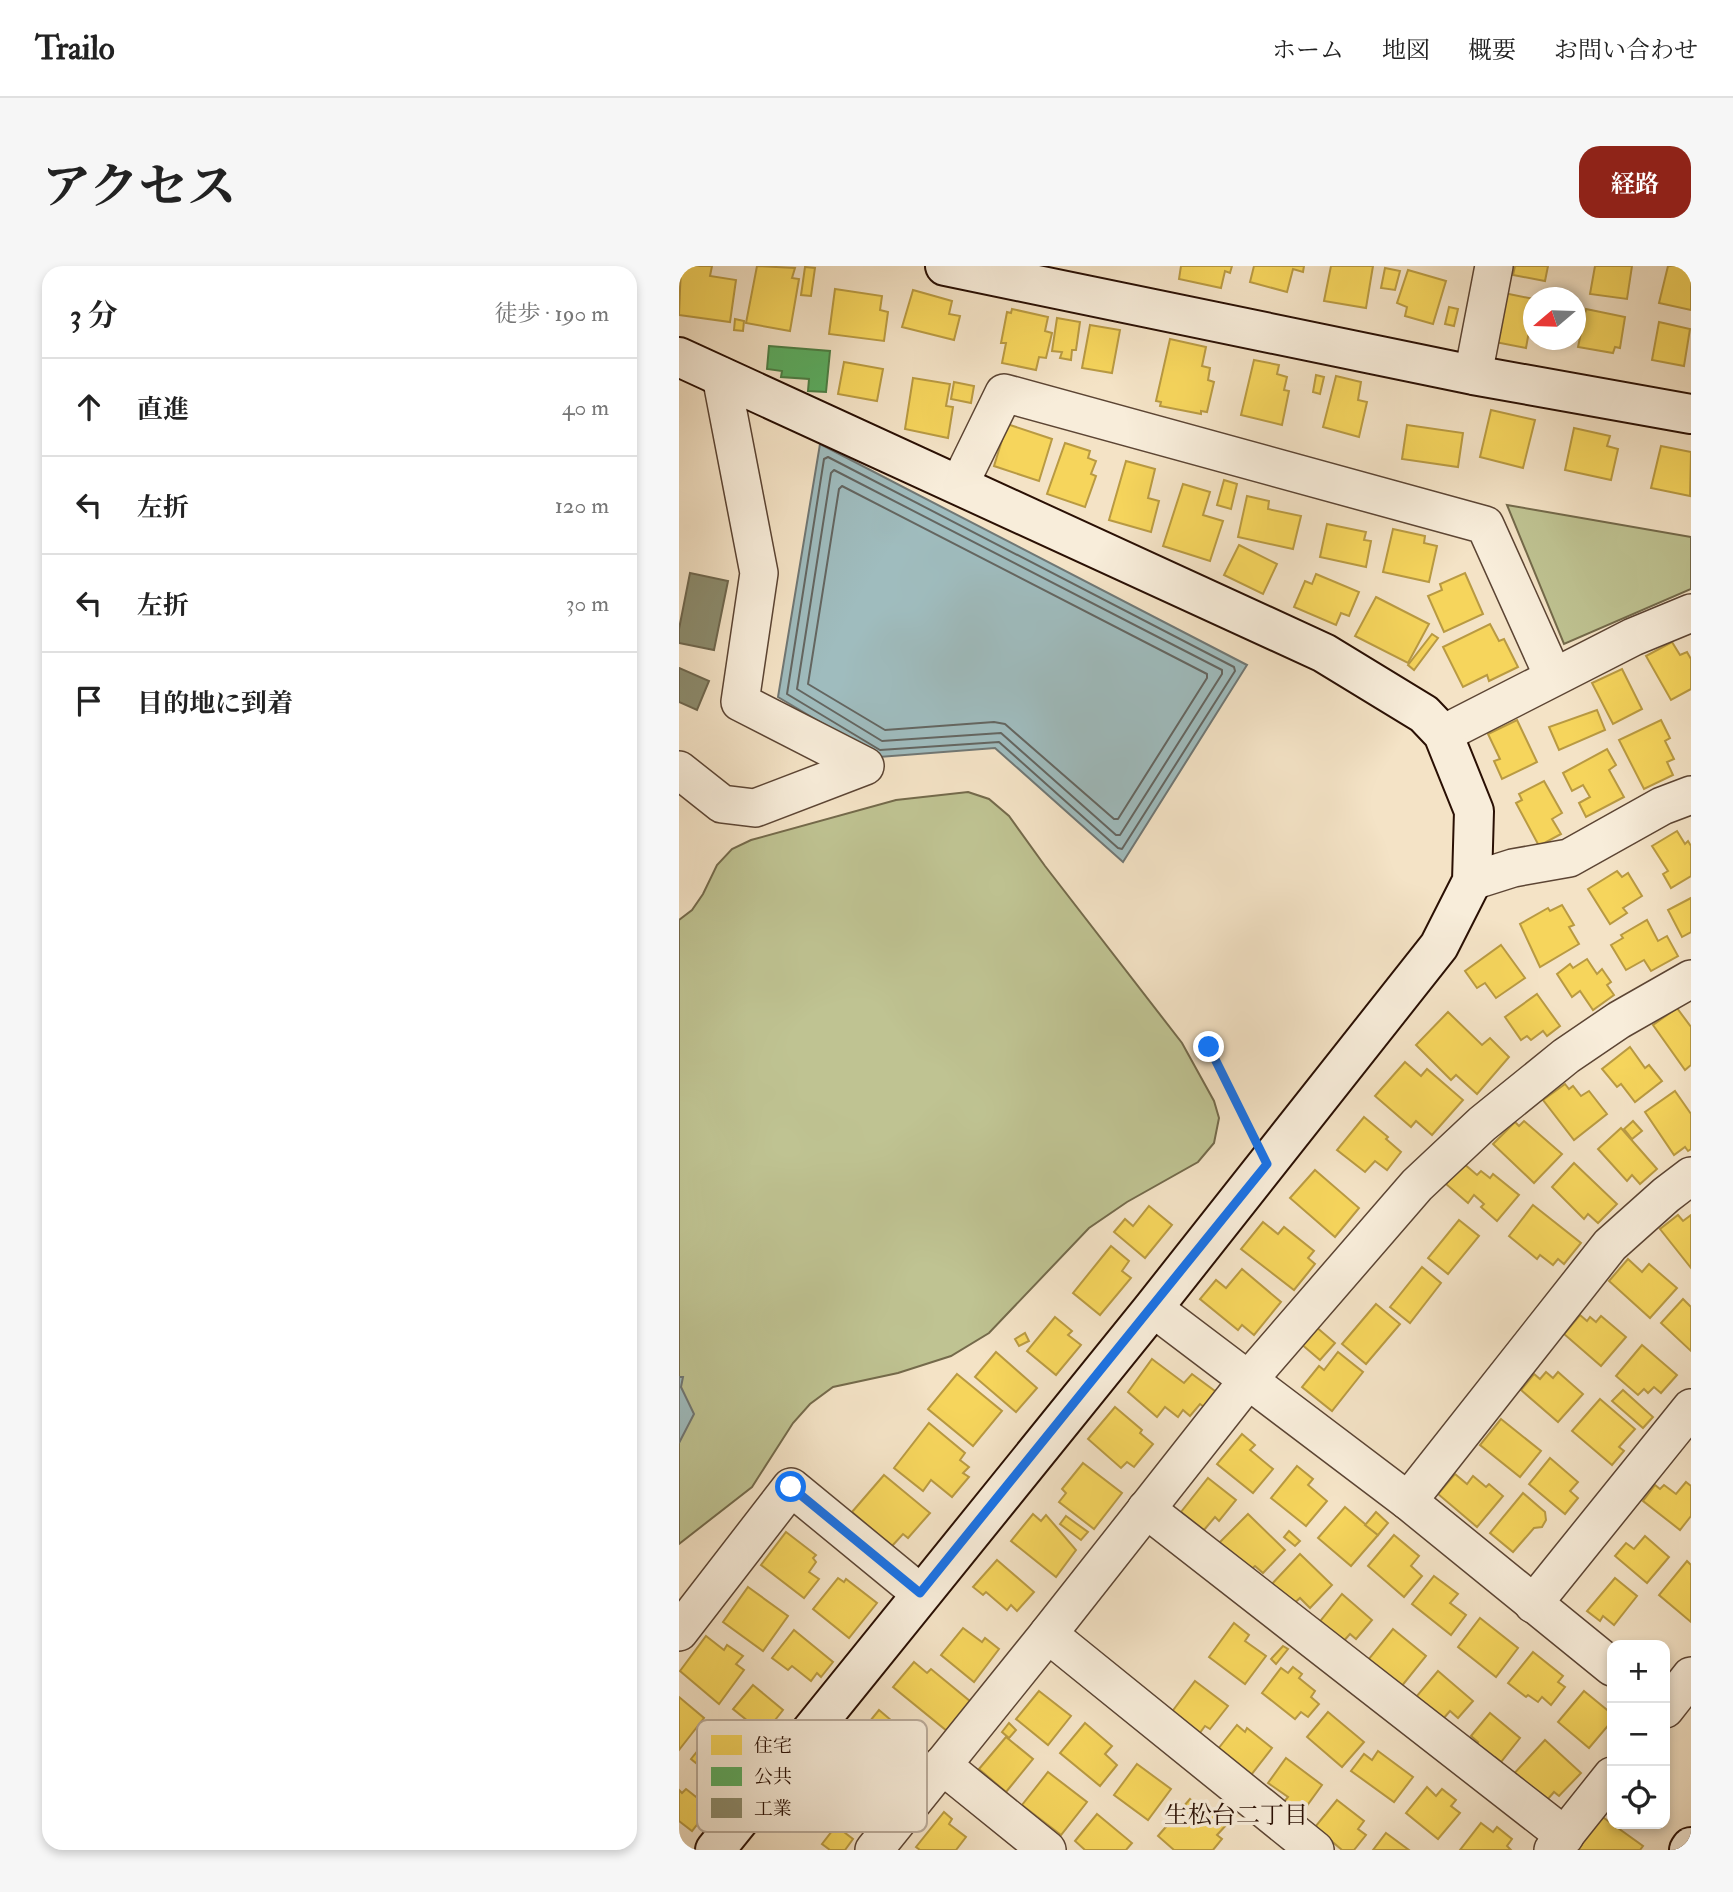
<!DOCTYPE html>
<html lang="ja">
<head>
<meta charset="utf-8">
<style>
  :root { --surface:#fff; --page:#f6f6f6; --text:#222; --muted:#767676; --line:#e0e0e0; --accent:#8f2418 }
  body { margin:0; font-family:"IM FELL Double Pica","Noto Serif JP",serif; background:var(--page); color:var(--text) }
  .controls { position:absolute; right:21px; bottom:21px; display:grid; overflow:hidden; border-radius:14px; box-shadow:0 4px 10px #0003 }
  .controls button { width:63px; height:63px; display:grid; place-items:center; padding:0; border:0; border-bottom:2px solid var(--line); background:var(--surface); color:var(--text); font:35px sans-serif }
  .compass { position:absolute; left:844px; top:21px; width:63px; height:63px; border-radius:50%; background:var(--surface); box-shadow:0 4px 10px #0003; rotate:251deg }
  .stop { position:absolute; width:21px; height:21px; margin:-16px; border:5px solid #1a73e8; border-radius:50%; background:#fff }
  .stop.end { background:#1a73e8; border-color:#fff; box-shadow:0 2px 7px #0008 }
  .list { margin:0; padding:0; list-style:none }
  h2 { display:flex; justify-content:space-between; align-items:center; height:91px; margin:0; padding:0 28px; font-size:30px }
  h2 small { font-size:23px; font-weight:400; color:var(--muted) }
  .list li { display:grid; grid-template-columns:46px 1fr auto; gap:21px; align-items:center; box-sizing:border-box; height:98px; padding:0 28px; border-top:2px solid var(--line) }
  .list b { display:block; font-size:26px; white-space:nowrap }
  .list em { font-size:23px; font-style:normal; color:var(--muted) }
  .icon { flex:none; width:38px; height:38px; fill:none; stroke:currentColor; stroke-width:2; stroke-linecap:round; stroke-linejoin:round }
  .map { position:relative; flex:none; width:1012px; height:1584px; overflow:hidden; border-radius:21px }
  header { display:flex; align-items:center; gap:42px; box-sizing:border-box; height:98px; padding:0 35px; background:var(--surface); border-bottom:2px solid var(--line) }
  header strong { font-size:33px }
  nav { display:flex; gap:38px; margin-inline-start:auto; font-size:24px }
  .intro { display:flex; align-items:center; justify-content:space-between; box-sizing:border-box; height:168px; padding:0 42px }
  h1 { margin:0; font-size:49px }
  .button { padding:18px 32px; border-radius:21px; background:var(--accent); color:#fff; font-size:24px; font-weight:700 }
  main { display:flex; gap:42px; padding:0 42px }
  aside { flex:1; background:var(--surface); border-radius:21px; box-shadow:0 4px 10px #0003 }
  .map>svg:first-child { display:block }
  .green { fill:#bfc392; stroke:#746a4b; stroke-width:2 }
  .water { fill:#9fbcbe; stroke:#707774; stroke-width:2 }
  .homes { fill:#f6d55c; stroke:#b99a42; stroke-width:2 }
  .public { fill:#5aae61; stroke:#4c7f45; stroke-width:2 }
  .industry { fill:#8c8c6e; stroke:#6f674e; stroke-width:2 }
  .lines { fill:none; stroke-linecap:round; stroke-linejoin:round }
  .shore { stroke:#646661; stroke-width:2 }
  .street-casing { stroke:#5c4534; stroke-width:40 }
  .secondary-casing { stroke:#2a1004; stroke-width:42 }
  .path { stroke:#2a1004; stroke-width:4.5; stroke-dasharray:5 3.5; stroke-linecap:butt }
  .street { stroke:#f8edda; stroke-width:37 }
  .secondary { stroke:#f8edda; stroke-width:38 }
  .route { stroke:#1a73e8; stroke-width:9 }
  .labels { text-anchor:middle; stroke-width:7; stroke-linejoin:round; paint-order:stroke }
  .neighbourhood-label { font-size:24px; fill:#2a1004; stroke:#f8edda }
  .key { fill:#f8edda; stroke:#baab9a; stroke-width:2 }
  .key-label { font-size:19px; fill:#2a1004 }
</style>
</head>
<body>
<header>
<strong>Trailo</strong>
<nav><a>ホーム</a><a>地図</a><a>概要</a><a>お問い合わせ</a></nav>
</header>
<div class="intro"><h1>アクセス</h1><a class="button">経路</a></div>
<main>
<aside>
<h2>3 分<small>徒歩 · 190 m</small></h2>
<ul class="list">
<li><svg class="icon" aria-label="ahead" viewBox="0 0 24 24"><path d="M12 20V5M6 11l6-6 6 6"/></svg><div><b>直進</b></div><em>40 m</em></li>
<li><svg class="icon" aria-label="left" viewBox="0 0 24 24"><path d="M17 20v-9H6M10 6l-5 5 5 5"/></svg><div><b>左折</b></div><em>120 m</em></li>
<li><svg class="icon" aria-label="left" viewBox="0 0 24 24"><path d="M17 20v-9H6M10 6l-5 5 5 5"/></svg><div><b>左折</b></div><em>30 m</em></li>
<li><svg class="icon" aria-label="arrive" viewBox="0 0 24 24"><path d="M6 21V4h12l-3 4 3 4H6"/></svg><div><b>目的地に到着</b></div></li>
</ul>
</aside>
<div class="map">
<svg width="1012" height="1584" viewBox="0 0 1012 1584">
  <rect width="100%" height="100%" fill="#f4e3c6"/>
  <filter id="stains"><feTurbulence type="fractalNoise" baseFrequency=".00286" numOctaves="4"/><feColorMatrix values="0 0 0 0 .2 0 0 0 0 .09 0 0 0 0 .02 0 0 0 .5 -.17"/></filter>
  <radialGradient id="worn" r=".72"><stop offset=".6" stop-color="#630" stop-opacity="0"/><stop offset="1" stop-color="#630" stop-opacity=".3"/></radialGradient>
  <g class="green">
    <path d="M828,239L1012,271V323L885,378Z"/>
    <path d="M289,526L310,533L330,550L366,600L503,777L535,835L540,852L535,877L519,896L448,936L410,962L310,1067L272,1090L219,1107L154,1121L131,1138L114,1157L73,1221L0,1278V654L13,644L24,628L38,599L53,583L72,574L217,534Z"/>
  </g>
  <g class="water">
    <path d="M141,178L568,399L444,596L316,482L200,491L99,431Z"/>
    <path d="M0,1111H4L2,1121L15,1148L0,1177Z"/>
  </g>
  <g class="homes">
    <path d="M2,0H33L31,10L57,14L51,56L0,49Z"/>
    <path d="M78,0L116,2L113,12L120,13L111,65L67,57Z"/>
    <path d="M502,0H553L551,7L546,5L542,22L500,13Z"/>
    <path d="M575,0H625L624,6L614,3L608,26L571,16Z"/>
    <path d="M652,0H694L687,42L645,35Z"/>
    <path d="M836,0H869L866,15L834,9Z"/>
    <path d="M916,0H953L948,33L911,28Z"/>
    <path d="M989,0H1012V44L980,37Z"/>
    <path d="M126,1L136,2L132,30L122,29Z"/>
    <path d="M706,2L721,5L716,24L702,22Z"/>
    <path d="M729,4L767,15L754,58L726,50L728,41L718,37Z"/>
    <path d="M156,23L203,30L201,44L209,46L205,75L150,68Z"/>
    <path d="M234,24L273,35L270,48L281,50L275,74L223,61Z"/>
    <path d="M825,27L855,33V55L852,54L847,82L816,76Z"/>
    <path d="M770,41L779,43L775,60L766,58Z"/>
    <path d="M333,43L369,51L366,65L373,67L367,92L360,91L357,104L323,97L327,77H322L328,46L332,47Z"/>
    <path d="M907,43L946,51L941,82L936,81L934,87L899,81Z"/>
    <path d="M378,52L401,56L397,84H393L392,94L381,92L383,86L373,85Z"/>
    <path d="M56,53L65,55L64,65L55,64Z"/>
    <path d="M980,56L1011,63L1005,100L973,94Z"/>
    <path d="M411,59L441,64L433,107L403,102Z"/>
    <path d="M491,73L527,81L523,100L531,102L529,114L535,116L528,146L522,145V148L481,140L482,136L477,135Z"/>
    <path d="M575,94L600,99L598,108L608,111L605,124L610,125L603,159L562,149Z"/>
    <path d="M165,96L204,103L198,135L159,128Z"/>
    <path d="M637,109L645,111L641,128L634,126Z"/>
    <path d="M657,110L682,116L679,134L688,136L680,171L644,161Z"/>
    <path d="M234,112L271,118L267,140L274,141L269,172L226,163Z"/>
    <path d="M275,116L295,120L292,137L272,133Z"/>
    <path d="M812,144L856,154L844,202L801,191Z"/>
    <path d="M328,158L373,173L360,215L315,200Z"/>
    <path d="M728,159L784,167L779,201L723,193Z"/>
    <path d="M895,162L931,170L928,180L939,183L932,214L886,204Z"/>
    <path d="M386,177L411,185L409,192L417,195L412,208L417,210L406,241L368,228Z"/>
    <path d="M982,180L1012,186L1011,230L972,222Z"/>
    <path d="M447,195L476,203L469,232L480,235L472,266L430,254Z"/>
    <path d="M545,214L558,218L552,243L538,239Z"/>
    <path d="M504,218L531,226L524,249L544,255L531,295L484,280Z"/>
    <path d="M568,230L590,235L589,243L622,250L614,283L559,271Z"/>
    <path d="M648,258L687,266L685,274L692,275L687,301L641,291Z"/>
    <path d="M714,263L746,270L745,277L758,280L750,316L704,306Z"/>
    <path d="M560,279L598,298L584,328L545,309Z"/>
    <path d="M786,307L804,348L765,366L749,330L763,324L761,318Z"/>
    <path d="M637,308L680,326L670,350L662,347L657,359L615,341L626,315L633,318Z"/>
    <path d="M697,331L750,358L729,397L676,370Z"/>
    <path d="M811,358L820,375L825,373L839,401L810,415L808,409L784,421L764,381Z"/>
    <path d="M753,368L759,372L735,404L729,399Z"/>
    <path d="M993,376L1001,389L1008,386L1012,393V423L992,434L967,390Z"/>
    <path d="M943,403L963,443L934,458L913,417Z"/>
    <path d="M918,444L926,464L880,484L870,461Z"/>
    <path d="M838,454L858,496L823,513L815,495L821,493L809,468Z"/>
    <path d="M982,454L991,472L986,475L995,493L988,496L994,509L965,523L940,474Z"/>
    <path d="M928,483L937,499L930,504L945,531L907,551L900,537L911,531L904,519L893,525L884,507Z"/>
    <path d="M865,515L883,547L873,553L882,568L860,580L837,537L843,534L840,528Z"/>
    <path d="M998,565L1006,578L1009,575L1012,580V610L992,622L984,608L989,605L973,580Z"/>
    <path d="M938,605L943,611L949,607L963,630L944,642L948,647L931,658L909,623Z"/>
    <path d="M1012,632V666L1003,671L989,644Z"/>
    <path d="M883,639L895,659L890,661L900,678L861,701L841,658L869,642L871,645Z"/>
    <path d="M968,654L979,675L988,670L999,690L972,705L965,694L947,704L932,679L944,672L942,669Z"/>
    <path d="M822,679L846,712L817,732L806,717L798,722L786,705Z"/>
    <path d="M908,693L918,708L923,703L932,716L928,719L935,729L914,744L901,725L893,731L878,708L891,698L894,702Z"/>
    <path d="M858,728L881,760L868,770L864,765L852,774L848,770L842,774L826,751Z"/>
    <path d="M998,742L1012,761V799L1006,804L974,759Z"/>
    <path d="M769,746L803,779L811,772L830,791L798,828L777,809L772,814L737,779Z"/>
    <path d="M951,781L966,802L970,799L983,815L956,836L942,818L938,821L923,803Z"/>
    <path d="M726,796L742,810L748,803L784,834L753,869L737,855L732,861L696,830Z"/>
    <path d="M886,818L890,823L894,820L902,830L910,825L928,848L895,874L864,834Z"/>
    <path d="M996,825L1012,848V883L1009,885L1006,881L995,889L966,846Z"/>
    <path d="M685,851L709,871L707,873L722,886L708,904L696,895L686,906L658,884Z"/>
    <path d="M845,855L883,888L855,917L814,878L836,856L840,860Z"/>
    <path d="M954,855L963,865L953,873L945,863Z"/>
    <path d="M942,862L978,903L961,918L953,909L948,915L919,883Z"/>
    <path d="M784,897L798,909L802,905L811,912L814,908L840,929L818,955L802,941L805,938L795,929L789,937L767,918Z"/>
    <path d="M895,897L938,938L919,957L909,948L905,953L873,921Z"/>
    <path d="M636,904L680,942L656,971L611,932Z"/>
    <path d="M854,939L902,977L885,998L879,993L874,999L861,989L858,993L830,970Z"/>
    <path d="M470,940L493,959L466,992L435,966L446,953L454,960Z"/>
    <path d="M999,949L1004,955L1012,949V1002L981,963Z"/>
    <path d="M780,954L800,970L769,1008L749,992Z"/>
    <path d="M584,956L599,968L605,961L635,985L629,992L636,998L615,1024L562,983Z"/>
    <path d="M432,980L450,995L443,1005L452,1012L421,1049L394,1027Z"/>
    <path d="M949,993L963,1006L970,998L998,1022L971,1052L930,1015Z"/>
    <path d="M743,1001L762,1017L731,1057L711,1041Z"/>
    <path d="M563,1003L602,1036L575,1069L563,1059L559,1064L521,1033L537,1014L547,1022Z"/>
    <path d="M1004,1033L1012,1041V1085L982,1057Z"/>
    <path d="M697,1038L721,1058L687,1098L663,1078Z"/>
    <path d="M901,1049L908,1055L911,1051L917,1056L922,1050L947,1071L922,1100L885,1068Z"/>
    <path d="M376,1051L393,1065L389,1069L402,1079L377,1109L348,1085Z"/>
    <path d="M636,1060L656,1077L641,1094L621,1077Z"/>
    <path d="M346,1067L350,1075L340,1080L336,1073Z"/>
    <path d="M963,1079L998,1109L982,1127L975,1121L969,1127L965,1123L959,1129L937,1110Z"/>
    <path d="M317,1086L358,1122L337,1146L296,1111Z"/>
    <path d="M659,1086L684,1106L653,1145L623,1121L640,1100L645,1104Z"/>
    <path d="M473,1093L505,1117L513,1108L540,1128L528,1143L521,1138L511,1150L504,1144L499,1151L486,1141L478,1151L449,1126Z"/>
    <path d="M867,1106L874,1112L879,1106L904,1128L879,1156L842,1124L855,1108L861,1113Z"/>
    <path d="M278,1108L323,1145L294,1180L249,1143Z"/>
    <path d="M944,1124L974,1151L964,1162L933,1135Z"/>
    <path d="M921,1133L956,1163L940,1181L945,1185L933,1199L893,1165Z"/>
    <path d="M436,1141L463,1164L461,1167L474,1178L455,1201L448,1196L442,1202L409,1173Z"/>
    <path d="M822,1153L862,1185L841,1211L801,1179Z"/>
    <path d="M250,1157L286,1187L281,1194L290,1201L284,1207L290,1211L273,1231L252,1214L244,1225L215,1202Z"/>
    <path d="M563,1168L576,1179L571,1184L594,1203L574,1227L538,1198Z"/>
    <path d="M871,1192L899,1216L891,1225L899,1232L886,1248L850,1218Z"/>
    <path d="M404,1197L443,1227L415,1263L380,1236L387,1227L383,1223Z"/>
    <path d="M618,1200L634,1213L629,1219L648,1235L627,1260L592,1232Z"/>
    <path d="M776,1208L788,1218L794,1210L807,1221L810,1218L824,1230L798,1261L759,1228Z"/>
    <path d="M205,1209L251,1247L229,1272L224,1268L213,1280L173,1246Z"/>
    <path d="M529,1212L557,1234L540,1255L536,1251L525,1264L502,1246Z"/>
    <path d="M1007,1216L1012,1220V1250L1001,1264L964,1235L976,1219L981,1223L985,1219L997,1228Z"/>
    <path d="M844,1227L866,1246L867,1254L863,1261L855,1262L834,1286L811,1267Z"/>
    <path d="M666,1241L699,1269L672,1300L639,1272Z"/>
    <path d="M697,1246L709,1257L699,1269L686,1259Z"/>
    <path d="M354,1248L362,1255L367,1249L397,1284L377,1311L332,1275Z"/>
    <path d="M569,1248L606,1284L584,1307L576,1300L570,1305L540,1277Z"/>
    <path d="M387,1250L409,1266L402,1274L381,1258Z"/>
    <path d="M610,1265L621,1275L616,1280L605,1271Z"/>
    <path d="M107,1266L137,1289L134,1292L137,1296L130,1306L140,1313L125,1332L82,1299Z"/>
    <path d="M715,1269L740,1290L732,1300L743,1310L725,1331L689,1300Z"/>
    <path d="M966,1270L990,1291L968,1317L936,1290L947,1277L955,1283Z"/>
    <path d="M621,1288L653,1319L631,1342L621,1332L611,1341L590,1321Z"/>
    <path d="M318,1294L355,1326L338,1345L332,1339L328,1344L307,1326L304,1329L294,1321Z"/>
    <path d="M1008,1295L1012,1299V1356L980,1329Z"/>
    <path d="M755,1310L779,1328L771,1337L787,1349L772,1369L733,1338Z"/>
    <path d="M159,1312L165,1316L167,1313L198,1337L170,1372L134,1343Z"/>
    <path d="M936,1312L958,1330L935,1359L924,1350L921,1355L908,1345Z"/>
    <path d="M69,1321L109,1350L84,1385L44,1356Z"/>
    <path d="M663,1328L693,1354L677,1373L671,1368L662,1378L639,1358Z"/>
    <path d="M801,1352L839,1382L817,1411L779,1381Z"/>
    <path d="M555,1357L570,1369L566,1375L587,1390L566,1418L530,1391Z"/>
    <path d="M284,1362L303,1376L306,1372L320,1383L295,1416L262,1389Z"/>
    <path d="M714,1363L747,1390L722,1421L689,1394Z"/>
    <path d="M115,1364L154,1396L142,1411L138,1407L132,1415L113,1400L109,1404L93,1392Z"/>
    <path d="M27,1370L45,1384L48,1379L64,1390L57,1398L65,1404L40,1438L1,1405Z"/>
    <path d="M604,1380L609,1383L597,1398L592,1393Z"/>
    <path d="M854,1386L884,1410L879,1416L886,1421L872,1439L863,1431L859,1436L849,1429L847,1431L829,1417Z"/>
    <path d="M235,1396L248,1407L252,1403L292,1436L268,1465L214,1421Z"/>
    <path d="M614,1401L623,1408L620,1412L636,1425L632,1431L640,1438L629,1451L622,1446L616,1453L583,1427L602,1402L609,1407Z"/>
    <path d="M759,1405L794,1435L779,1452L771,1445L764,1453L737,1431Z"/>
    <path d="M516,1415L549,1440L531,1463L526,1460L520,1468L492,1447Z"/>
    <path d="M74,1419L104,1444L85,1468L54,1443Z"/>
    <path d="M360,1425L392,1450L369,1479L337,1453Z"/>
    <path d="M905,1425L933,1448V1455L910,1482L879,1456Z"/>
    <path d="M0,1431L25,1452L0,1484Z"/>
    <path d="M200,1444L252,1488L235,1508L232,1506L227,1512L214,1501L209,1507L173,1477Z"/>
    <path d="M649,1446L685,1476L663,1501L628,1471Z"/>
    <path d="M811,1447L841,1472L822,1496L816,1491L810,1497L793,1483L799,1476L792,1470Z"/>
    <path d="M330,1457L337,1464L330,1472L323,1466Z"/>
    <path d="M406,1457L433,1480L426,1488L438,1499L421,1520L381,1487Z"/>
    <path d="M558,1459L566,1466L568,1462L593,1482L572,1509L539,1483Z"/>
    <path d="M32,1468L64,1494L44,1519L12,1493Z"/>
    <path d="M327,1471L354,1493L327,1526L300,1503Z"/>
    <path d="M866,1474L902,1507L880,1530L875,1526L862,1541L831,1512Z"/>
    <path d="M699,1485L734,1511L715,1536L672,1505L685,1488L693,1494Z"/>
    <path d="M607,1492L643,1519L627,1541L623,1538L617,1547L604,1537L609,1531L589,1517Z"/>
    <path d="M458,1498L492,1523L469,1554L435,1529Z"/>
    <path d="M369,1506L408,1536L382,1569L343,1539Z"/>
    <path d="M748,1521L757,1530L763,1523L777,1534L772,1540L781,1547L759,1573L727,1547Z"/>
    <path d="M7,1523L31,1542L13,1565L0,1555V1524L3,1527Z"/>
    <path d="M511,1533L523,1543L527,1538L549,1557L538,1569L543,1573L534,1584H495L479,1570Z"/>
    <path d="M658,1534L685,1555L679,1563L687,1569L675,1584H663L636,1561Z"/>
    <path d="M265,1546L273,1553L270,1558L287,1571L277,1584H241L237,1581Z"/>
    <path d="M918,1547L964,1580L961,1584H891Z"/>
    <path d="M418,1548L453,1577L447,1584H406L396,1575Z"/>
    <path d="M802,1557L814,1566L818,1561L833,1573L828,1580L832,1584H781Z"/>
    <path d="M157,1560L174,1573L166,1584H151L143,1578Z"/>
    <path d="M707,1567L730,1584H694Z"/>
  </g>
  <path class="public" d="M90,80L151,85L147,126L129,125L130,113L102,111L103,105L88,103Z"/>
  <g class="industry">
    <path d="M11,307L49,315L35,384L0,377V363Z"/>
    <path d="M0,402L30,415L18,444L0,436Z"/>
  </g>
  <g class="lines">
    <g class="shore">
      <path d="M149,191L555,401L556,405L443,583L439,582L320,476L201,484L108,428L145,193Z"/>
      <path d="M155,204L543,404V408L441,569H437L322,467L203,475L118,423L152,207Z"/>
      <path d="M163,220L528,408V412L439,553H435L326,458L315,456L206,464L129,418L160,223Z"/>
    </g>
    <g class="street-casing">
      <g id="street">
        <path d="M794,109L815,0"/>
        <path d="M280,219L325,127L806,259L874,410"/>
        <path d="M764,468L954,371L1012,347"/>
        <path d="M0,504L43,538L76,542L186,500L61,436L80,307L42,110"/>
        <path d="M793,615L834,602L890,592L983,540L1012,529"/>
        <path d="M474,1042L729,1235L933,1401"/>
        <path d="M729,1235L931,979L987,929L1012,910"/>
        <path d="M467,1243L886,1570"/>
        <path d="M854,1338L1012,1142"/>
        <path d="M0,1366L112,1221L241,1327"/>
        <path d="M986,1443L1012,1410"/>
        <path d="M263,1499L368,1584"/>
        <path d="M195,1584L369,1368"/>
        <path d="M636,1584L369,1368L570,1113L738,919L803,858L887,790L940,754L1012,713"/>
        <path d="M874,1584L933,1510"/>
      </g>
    </g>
    <g class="secondary-casing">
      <g id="secondary">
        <path d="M266,0L794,109L1012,148"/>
        <path d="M0,91L645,387L745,448L764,468L795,545L793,615L760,680L474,1042L36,1584"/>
        <path d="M1010,1584L1012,1581"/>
      </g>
    </g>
    <path class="path" d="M530,781L571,865"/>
    <use href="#street" class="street"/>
    <use href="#secondary" class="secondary"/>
  </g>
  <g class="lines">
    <path class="route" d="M112,1221L241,1327L588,898L530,781"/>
  </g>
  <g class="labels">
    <g class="neighbourhood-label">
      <text x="557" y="1557">生松台二丁目</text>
    </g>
  </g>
  <rect x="18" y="1454" width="230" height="112" rx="10" class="key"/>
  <rect x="32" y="1469" width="31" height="20" fill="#f6d55c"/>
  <rect x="32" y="1501" width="31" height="19" fill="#5aae61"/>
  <rect x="32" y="1532" width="31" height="20" fill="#8c8c6e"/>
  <g class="key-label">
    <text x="75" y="1486">住宅</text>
    <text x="75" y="1517">公共</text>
    <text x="75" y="1549">工業</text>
  </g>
  <rect width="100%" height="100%" filter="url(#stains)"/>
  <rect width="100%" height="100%" fill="url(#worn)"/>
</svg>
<div class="controls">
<button>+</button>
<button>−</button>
<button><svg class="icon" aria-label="locate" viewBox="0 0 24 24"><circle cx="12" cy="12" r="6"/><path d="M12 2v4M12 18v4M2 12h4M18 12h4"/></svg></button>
</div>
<svg class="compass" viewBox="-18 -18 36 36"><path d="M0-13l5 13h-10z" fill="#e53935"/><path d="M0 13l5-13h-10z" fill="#767676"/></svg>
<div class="stop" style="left:112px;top:1221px"></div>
<div class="stop end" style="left:530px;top:781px"></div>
</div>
</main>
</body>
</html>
